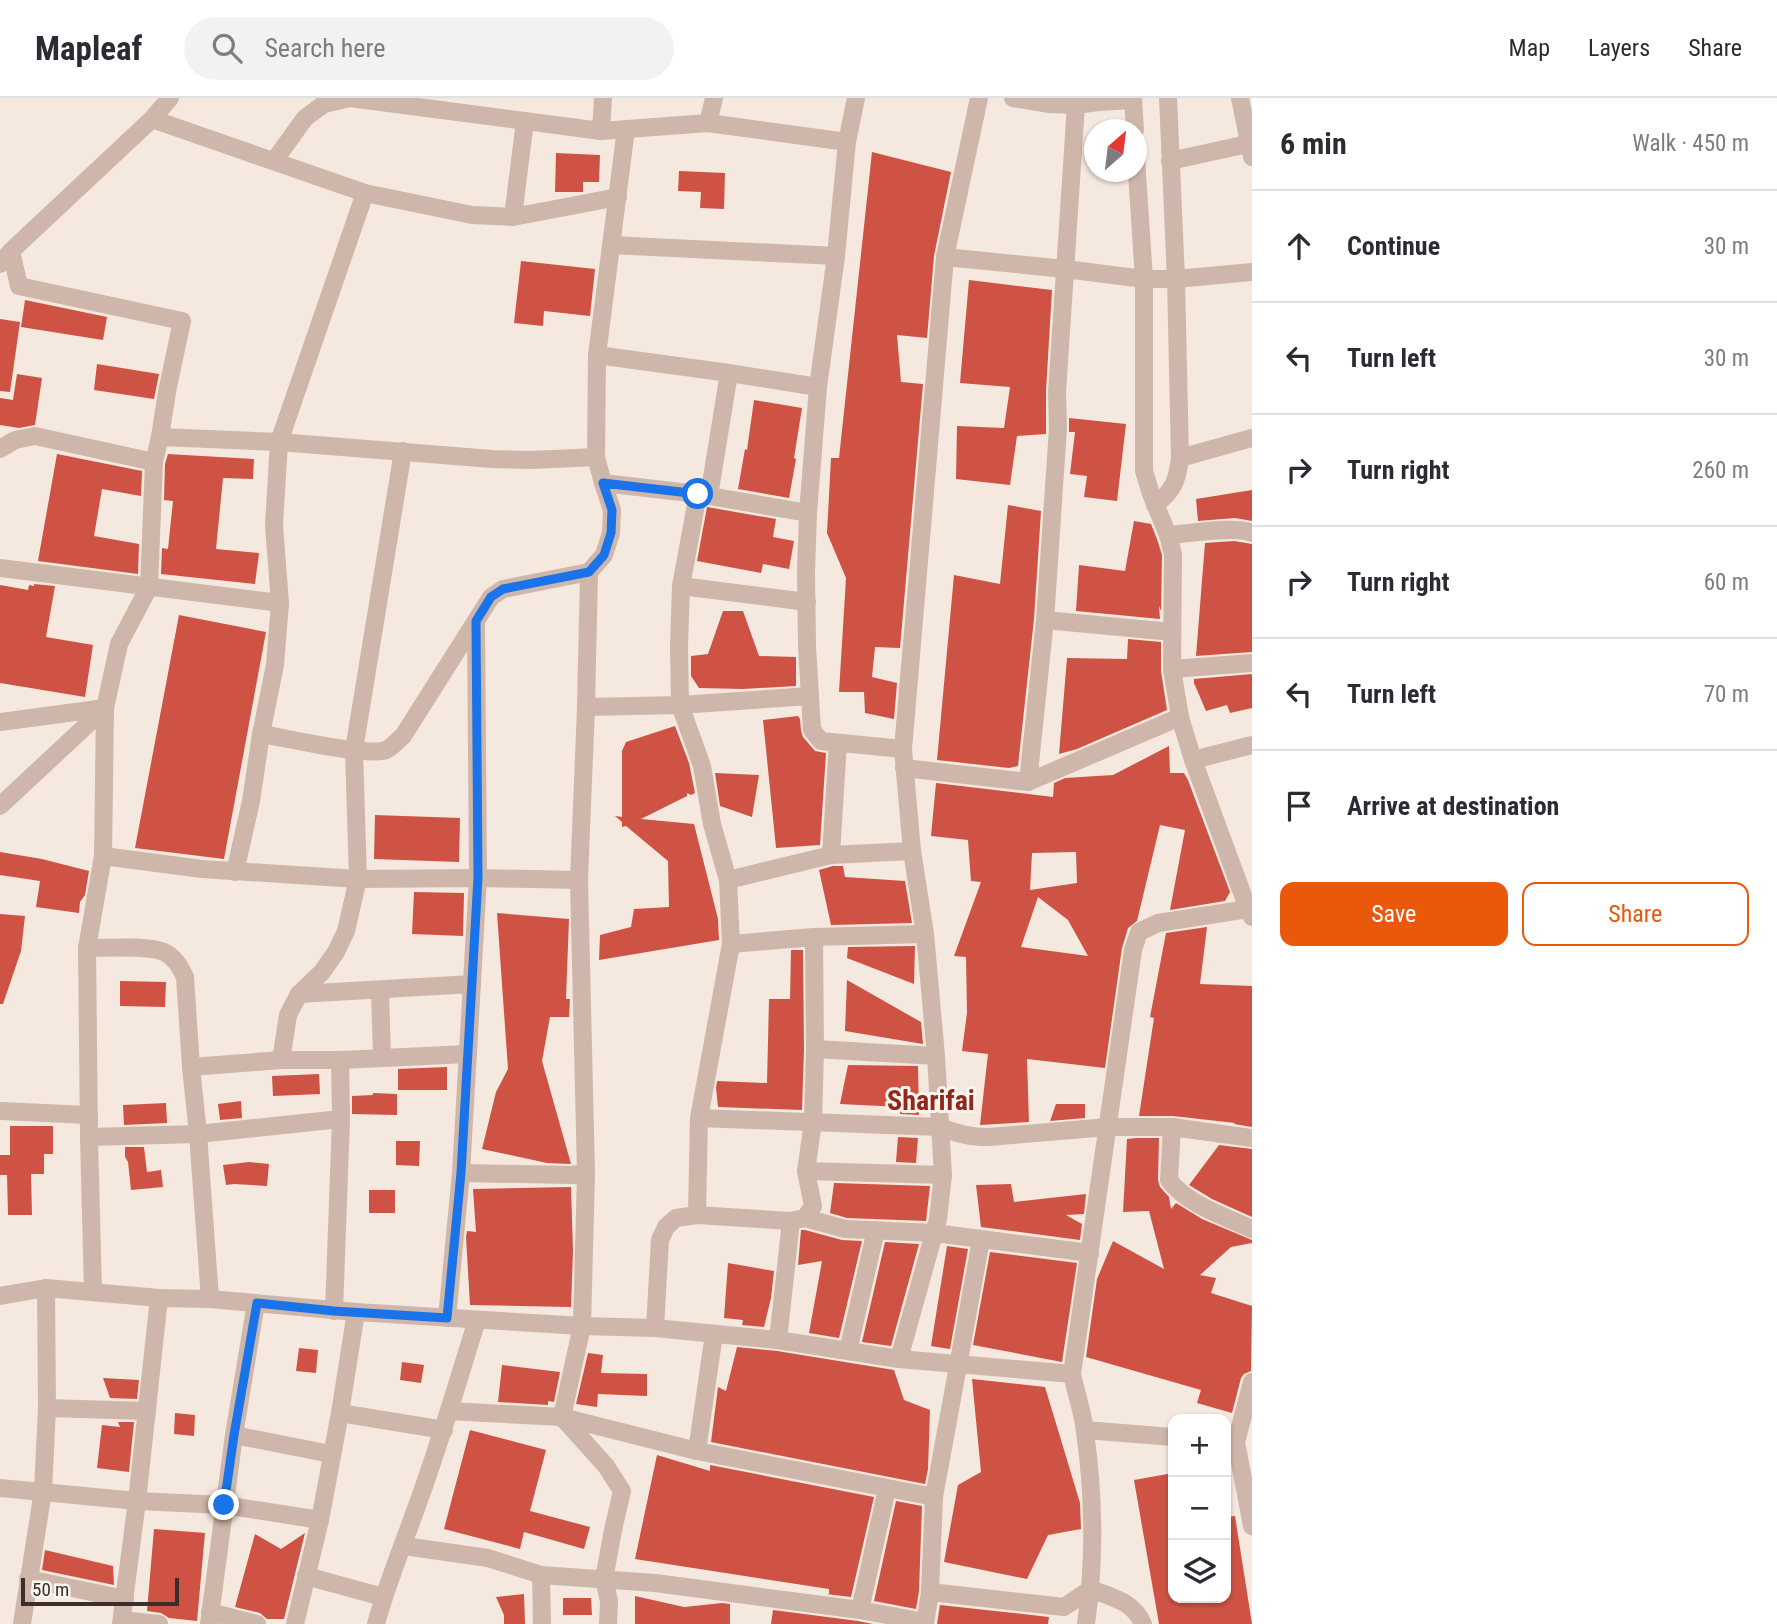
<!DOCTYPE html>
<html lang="en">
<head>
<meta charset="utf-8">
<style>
  :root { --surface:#fff; --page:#f2f2f3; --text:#2b2b33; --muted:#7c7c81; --line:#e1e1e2; --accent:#ea580c }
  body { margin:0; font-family:"Roboto Condensed",sans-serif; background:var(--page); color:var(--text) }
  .controls { position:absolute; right:21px; bottom:21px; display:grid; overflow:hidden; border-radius:14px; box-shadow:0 2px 5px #0004 }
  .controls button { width:63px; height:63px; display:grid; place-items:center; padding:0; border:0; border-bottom:2px solid var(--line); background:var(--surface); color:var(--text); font:35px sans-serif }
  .compass { position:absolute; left:1084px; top:21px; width:63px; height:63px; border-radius:50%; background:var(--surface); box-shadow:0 2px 5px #0004; rotate:28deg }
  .scale { position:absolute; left:21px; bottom:18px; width:158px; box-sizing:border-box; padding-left:7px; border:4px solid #3b2d2a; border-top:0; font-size:19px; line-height:24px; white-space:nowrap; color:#3b2d2a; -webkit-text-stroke:5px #fbf3ed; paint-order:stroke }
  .stop { position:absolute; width:21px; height:21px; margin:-16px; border:5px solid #1a73e8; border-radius:50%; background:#fff }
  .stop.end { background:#1a73e8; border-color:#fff; box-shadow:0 2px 7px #0008 }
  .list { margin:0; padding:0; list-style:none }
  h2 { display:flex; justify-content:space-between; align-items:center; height:91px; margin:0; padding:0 28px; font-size:30px }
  h2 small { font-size:23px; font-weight:400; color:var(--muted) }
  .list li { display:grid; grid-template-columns:46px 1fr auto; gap:21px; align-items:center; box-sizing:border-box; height:112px; padding:0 28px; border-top:2px solid var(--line) }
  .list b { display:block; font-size:26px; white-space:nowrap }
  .list em { font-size:23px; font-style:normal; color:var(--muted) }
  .actions { display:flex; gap:14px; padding:21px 28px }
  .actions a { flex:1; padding:16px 0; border:2px solid var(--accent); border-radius:14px; text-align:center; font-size:24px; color:var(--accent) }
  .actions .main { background:var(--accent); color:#fff }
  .icon { flex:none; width:38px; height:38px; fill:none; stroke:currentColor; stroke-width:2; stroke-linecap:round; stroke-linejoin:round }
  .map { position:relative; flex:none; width:1252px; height:1526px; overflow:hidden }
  header { display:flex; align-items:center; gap:42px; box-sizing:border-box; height:98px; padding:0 35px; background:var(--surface); border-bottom:2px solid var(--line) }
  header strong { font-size:33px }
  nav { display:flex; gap:38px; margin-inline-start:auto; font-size:24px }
  .search { width:490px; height:63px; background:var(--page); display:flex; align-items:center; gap:18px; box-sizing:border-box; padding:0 24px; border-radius:38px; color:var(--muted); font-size:26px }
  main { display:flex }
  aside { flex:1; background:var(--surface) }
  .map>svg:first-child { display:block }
  .building { fill:#ce5344; fill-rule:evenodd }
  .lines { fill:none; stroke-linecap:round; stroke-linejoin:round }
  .minor { stroke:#ceb6aa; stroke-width:18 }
  .route { stroke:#1a73e8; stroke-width:9 }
  .labels { text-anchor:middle; stroke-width:6; stroke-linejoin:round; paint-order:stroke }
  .district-label { font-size:28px; font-weight:bold; fill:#90291d; stroke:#fbf3ed }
</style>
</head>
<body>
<header>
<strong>Mapleaf</strong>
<div class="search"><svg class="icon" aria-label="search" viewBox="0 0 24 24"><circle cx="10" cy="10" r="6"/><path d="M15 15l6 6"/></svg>Search here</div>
<nav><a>Map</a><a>Layers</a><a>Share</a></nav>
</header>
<main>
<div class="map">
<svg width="1252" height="1526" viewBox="0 0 1252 1526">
  <rect width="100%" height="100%" fill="#f5e8df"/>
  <g class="building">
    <path d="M872,54L951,74L934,158L927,240L897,237L901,284L923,286L900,550L875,549L872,579L897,585L894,621L865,615L864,594H839L846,480L827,435L831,360H839Z"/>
    <path d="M556,55L600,57L599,84H583V94H555Z"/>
    <path d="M679,73L725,75L724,111L700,110L701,94L678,93Z"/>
    <path d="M521,163L595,171L590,218L544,213L543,228L514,225Z"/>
    <path d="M969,182L1052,192L1046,293V336L1017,338L1010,387L956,381L957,328L1004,330L1010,289L960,285Z"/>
    <path d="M25,202L107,219L103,242L21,229Z"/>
    <path d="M0,221L20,224L10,294L0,293Z"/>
    <path d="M97,266L159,276L154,301L94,292Z"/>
    <path d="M17,276L42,280L35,327L19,330L0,327V300L13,302Z"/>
    <path d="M754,302L802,310L794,360L796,361L789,400L738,391L745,351L747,352Z"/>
    <path d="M1069,320L1126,326L1117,403L1084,399L1087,378L1070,376L1075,334H1069Z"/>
    <path d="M57,356L142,373L141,398L102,391L94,438L139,446L138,476L38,463Z"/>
    <path d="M168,356L254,361L253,381L223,380L216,451L259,455L255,486L161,476L162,450L168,451L173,403L164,402L165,366Z"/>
    <path d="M1252,392V423L1235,420L1198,423L1196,401Z"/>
    <path d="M1008,407L1041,413L1034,521L1018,668L1009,670L937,662L954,477L1000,486Z"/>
    <path d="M707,409L776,421L773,439L794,443L789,471L763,466L761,475L697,463Z"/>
    <path d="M1134,423L1151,426L1157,441L1162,457L1161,513L1159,508L1160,521L1076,513L1079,467L1125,473Z"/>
    <path d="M1234,443L1252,446V554L1196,558L1205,445Z"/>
    <path d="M34,486L55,488L46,539L93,547L85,599L0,585V487L28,492L29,487L34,488Z"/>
    <path d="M723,513H743L759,558L796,559V588L743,591L699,590L691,578V558L708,556Z"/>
    <path d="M179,517L266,534L224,761L135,750Z"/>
    <path d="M1128,541L1161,544V573L1167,612L1077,651L1059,656L1067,560L1127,561Z"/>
    <path d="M1252,576V610L1230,615L1227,607L1206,613L1194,585V581Z"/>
    <path d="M798,618L800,621L801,633L803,639L815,653L826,655L820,747L776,750L763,622Z"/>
    <path d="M675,628L689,665L695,695L691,697L687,695V698L641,721L694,726L718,821L719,842L599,862L600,837L631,829L634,811L669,809L668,763L626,728L622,729V724L615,718L622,719V653L626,644Z"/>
    <path d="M1169,648L1170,675H1184L1188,682L1230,794L1225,803L1170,812L1185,732L1160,727L1137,823L1128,830L1122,850L1105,970L1027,961L1029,1024L980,1027L988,956L962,953L967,915L966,859L954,858L981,784L971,783L968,742L931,738L936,685L1053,699L1054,685L1065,680L1113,677ZM1076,754L1077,785L1030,792L1032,755ZM1038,799L1068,822L1088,858L1021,849Z"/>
    <path d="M715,675L759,677L752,719L720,708Z"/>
    <path d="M375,717L460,720L459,764L374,761Z"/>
    <path d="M0,754L42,761L89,773L85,797L80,804L79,815L36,809L40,783L0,777Z"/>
    <path d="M833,768H843L845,779L905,783L912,825L831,827L819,772Z"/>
    <path d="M414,794L464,795L463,838L412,836Z"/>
    <path d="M497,815L569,821L566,901H570L569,919H550L542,963L571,1066L547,1065L482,1051L496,994L508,971Z"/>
    <path d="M0,816L25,818L21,853L3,906H0Z"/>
    <path d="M1207,829L1200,886L1252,888V1029L1234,1026L1235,1025L1173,1018H1139L1154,920L1150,919L1166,835Z"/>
    <path d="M915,848L914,886L847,860L848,849Z"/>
    <path d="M791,852H803L804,951L802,1012L718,1009L716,990L717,983L767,985L769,901H790Z"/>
    <path d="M847,882L921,924L923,946L845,933Z"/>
    <path d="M120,883L166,884L165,909L120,908Z"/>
    <path d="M848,967L918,968L919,1017L900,1016L901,1009L840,1006Z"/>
    <path d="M447,969V992H398V971Z"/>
    <path d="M319,976L320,996L273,998L272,978Z"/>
    <path d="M373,995L397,996V1017L352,1016V998L373,997Z"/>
    <path d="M241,1003L242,1020L220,1022L218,1006Z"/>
    <path d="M166,1005L167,1025L124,1027L123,1007Z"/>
    <path d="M1056,1006H1085V1020L1050,1023Z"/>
    <path d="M10,1028H53V1056H44V1076H31L32,1117H8L7,1077H0V1057H10Z"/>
    <path d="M898,1039L918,1040L916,1065L896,1064Z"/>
    <path d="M1136,1040H1159L1158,1082L1160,1089L1169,1099L1171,1111L1176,1105L1202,1121L1252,1142V1145L1231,1149L1200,1177L1216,1180L1211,1195L1252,1208L1251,1273L1244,1276L1241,1280L1232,1315L1197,1305L1201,1292L1086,1259L1097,1181L1113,1143L1164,1171L1149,1113L1123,1114L1127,1041Z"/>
    <path d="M396,1043H420L419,1068L396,1067Z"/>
    <path d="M1219,1047L1252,1051V1119L1212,1101L1189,1087Z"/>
    <path d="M125,1049H144L147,1074L161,1072L163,1089L131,1092L128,1064L125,1059Z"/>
    <path d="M249,1064L269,1066L267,1088L234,1086L226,1087L223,1067Z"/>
    <path d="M834,1085L930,1088L926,1123L847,1120L830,1115Z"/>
    <path d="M1011,1086L1014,1104L1086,1096L1084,1116L1066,1117L1082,1126L1080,1142L981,1129L976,1087Z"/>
    <path d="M571,1089L573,1153L571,1209L470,1207L466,1139L467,1133L476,1134L473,1091Z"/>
    <rect x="369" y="1092" width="26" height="23"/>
    <path d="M801,1132H805L842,1142L862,1143L839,1240L809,1235L822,1163L798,1167Z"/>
    <path d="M885,1144L919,1146L891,1248L862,1244Z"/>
    <path d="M947,1148L968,1151L950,1251L931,1248Z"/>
    <path d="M990,1154L1077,1165L1062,1264L973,1247Z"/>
    <path d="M728,1165L774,1173L771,1200L764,1229L742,1227L743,1222L724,1220Z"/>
    <path d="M737,1249L777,1253L894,1272L904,1302L930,1312L928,1371L925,1386L711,1344L718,1289L726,1293Z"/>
    <path d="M299,1250L318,1252L316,1275L296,1273Z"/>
    <path d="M588,1255L603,1257L601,1275L647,1276V1298L598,1296L597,1309L576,1306Z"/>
    <path d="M402,1264L424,1267L421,1285L400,1282Z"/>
    <path d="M502,1267L560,1274L554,1304L548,1303V1307L498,1304Z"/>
    <path d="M103,1280L139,1282L137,1301L110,1300Z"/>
    <path d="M972,1281L1045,1289L1080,1405L1081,1431L1048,1437L1027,1481L944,1464L958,1387L981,1374Z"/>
    <path d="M175,1315L195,1317L194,1338L174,1336Z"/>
    <path d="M118,1324H134L129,1374L97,1370L102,1327L120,1329Z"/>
    <path d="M470,1332L546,1352L530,1413L590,1429L584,1451L524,1434L520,1451L444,1431Z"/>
    <path d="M657,1357L710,1373V1367L874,1399L851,1499L826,1496H829V1491L635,1461Z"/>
    <path d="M1173,1375V1500H1226V1419L1235,1418L1252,1526H1159L1134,1382Z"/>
    <path d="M896,1403L922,1408L919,1493L916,1511L874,1503Z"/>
    <path d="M154,1431L205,1435L197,1523L169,1520L161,1515L147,1513Z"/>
    <path d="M305,1435L284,1521H267L260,1515L235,1509L255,1436L281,1451Z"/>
    <path d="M45,1452L113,1468L114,1487L42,1472Z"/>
    <path d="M524,1496L525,1526H504V1517L496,1499Z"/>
    <path d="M635,1498L684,1509L722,1505L730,1506V1526H635Z"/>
    <path d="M563,1500H591L592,1517H563Z"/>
    <path d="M940,1507L1049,1519L1048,1526H937Z"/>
    <path d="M773,1512L858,1523L873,1526H771Z"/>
  </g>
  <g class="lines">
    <g class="minor">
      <path d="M856,0L847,44L836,158L818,289L808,415L806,473L807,548L812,632L821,643L903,651"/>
      <path d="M1013,0L1050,6L1076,7L1098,4L1133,2"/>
      <path d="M1133,0L1135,32"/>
      <path d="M1168,0L1176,181L1180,360L1252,340"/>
      <path d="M1240,0L1252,59"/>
      <path d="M152,21L365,95L472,117L513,119L618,99"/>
      <path d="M708,25L714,0"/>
      <path d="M601,33L603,0"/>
      <path d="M274,63L305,20L324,6L350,0L601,33L708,25L847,44"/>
      <path d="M1170,63L1252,45"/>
      <path d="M513,119L525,23"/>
      <path d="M611,147L836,158"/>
      <path d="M11,153L19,188L182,223L167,294L160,339L154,364L149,489L119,546L105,610L103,758L87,850L89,1039L93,1194"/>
      <path d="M945,159L1065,171L1144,181H1176L1252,174"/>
      <path d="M0,166L11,153L152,21L170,0"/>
      <path d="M597,257L729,275L818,289"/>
      <path d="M160,339L279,344L492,361L531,362L596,359"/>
      <path d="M0,351L15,342L35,338L154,364"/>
      <path d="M603,385L698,396L808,415"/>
      <path d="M709,398L729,275"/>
      <path d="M1155,407C1174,392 1177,383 1180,360"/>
      <path d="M1168,437C1188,436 1236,427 1252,435"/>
      <path d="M0,470L280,505"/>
      <path d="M681,488L807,504"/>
      <path d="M1045,522L1172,534"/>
      <path d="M1172,571L1252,565"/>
      <path d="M586,609L680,607L810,598"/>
      <path d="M1180,619L1193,662L1248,811L1252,809"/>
      <path d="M0,624L105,610"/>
      <path d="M261,636C286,640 367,659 386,652C392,649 398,642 403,638L491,499L503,491L589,474L604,457L611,435L612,412L603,385L596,359L597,257L626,31"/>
      <path d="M1193,662L1252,647"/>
      <path d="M904,670L1028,684L1180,619L1172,571L1173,456L1168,437L1151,396L1144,373V181L1136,60"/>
      <path d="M1028,684L1045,522L1058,330L1057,294L1076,7"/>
      <path d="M0,708L105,610"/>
      <path d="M831,757L838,645"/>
      <path d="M103,758L202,771L358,781L478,780L579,782"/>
      <path d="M235,774L251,703L261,636L275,567L280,505L274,427L279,344L365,95"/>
      <path d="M728,782L831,757L912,753"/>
      <path d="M731,846L814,839L925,836"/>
      <path d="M87,850C106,850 148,847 164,854C175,859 180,869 185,879L191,969L198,1036L210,1201"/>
      <path d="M380,892L382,960"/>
      <path d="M299,896L472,886"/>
      <path d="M815,951L936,958"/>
      <path d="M281,962L288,917L299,896L322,874L336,854L346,833L358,781L354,652L403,353"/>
      <path d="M191,969L281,962H340L468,956"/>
      <path d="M0,1013L89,1017"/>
      <path d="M699,1020L940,1029C958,1036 970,1039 989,1039L1108,1029H1172L1252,1040"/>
      <path d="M1172,1029L1169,1082C1186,1106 1226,1119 1252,1131"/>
      <path d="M89,1039L198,1036L341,1021"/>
      <path d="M806,1073L943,1077"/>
      <path d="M461,1075L572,1077L586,1075"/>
      <path d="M697,1117L699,1020L731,846L728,782L712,726L702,668L680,607L679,548L681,488L698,396"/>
      <path d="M805,1120L813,1108L806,1073L813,1024L815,951L814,839"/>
      <path d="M0,1198L46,1190L159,1200L210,1201L356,1214L582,1228L655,1230L778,1242L899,1261L1072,1276"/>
      <path d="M334,1213L341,1021L340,962"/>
      <path d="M447,1220L461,1075L478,780L476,523"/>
      <path d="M655,1230L660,1142L666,1129L676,1120L697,1117L791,1123L805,1120L845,1131L935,1135L1090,1155"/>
      <path d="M778,1242L791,1123"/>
      <path d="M848,1253L876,1132"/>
      <path d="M899,1261L938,1121L943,1077L936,958L925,836L912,753L903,651L945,159L979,0"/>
      <path d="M1252,1284L1236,1344L1252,1428"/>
      <path d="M47,1310L147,1313"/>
      <path d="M449,1313L562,1319L697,1353L934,1399"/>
      <path d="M340,1315L444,1332"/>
      <path d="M562,1319L582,1228L586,1075L579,782L586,609L589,474"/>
      <path d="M562,1319L606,1368L622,1393L613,1432L604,1481L609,1503L608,1526"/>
      <path d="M1085,1332L1173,1339"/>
      <path d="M234,1337L331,1356"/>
      <path d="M697,1353L714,1236"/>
      <path d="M0,1390L137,1403L224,1407L320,1422"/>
      <path d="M404,1448L488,1460L541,1477L655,1485L860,1512L925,1524"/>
      <path d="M541,1477L542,1526"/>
      <path d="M306,1478L383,1499"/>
      <path d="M28,1481L125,1501"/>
      <path d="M1091,1491C1113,1500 1133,1503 1143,1526"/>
      <path d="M930,1494L1064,1509L1091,1491"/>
      <path d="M860,1512L887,1391"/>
      <path d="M210,1514L257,1526"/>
      <path d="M122,1522L159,1526"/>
      <path d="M22,1526L43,1393L47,1310L46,1190"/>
      <path d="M121,1526L137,1403L159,1200"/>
      <path d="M209,1526L234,1337L256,1205"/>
      <path d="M295,1526L320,1422L340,1315L356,1214"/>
      <path d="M376,1526C387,1485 404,1445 418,1405C440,1345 458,1283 477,1222"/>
      <path d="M925,1526L930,1494L934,1399L981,1142"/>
      <path d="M1086,1526C1095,1462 1094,1398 1085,1334C1083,1314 1076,1295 1072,1276L1133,852L1139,834L1158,825L1248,811L1252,819"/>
    </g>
  </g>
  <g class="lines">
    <path class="route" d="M224,1407L234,1337L257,1205L334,1213L447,1220L461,1075L478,780L476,523L491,499L503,491L589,474L604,457L611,435L612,412L603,385L698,396"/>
  </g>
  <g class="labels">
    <g class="district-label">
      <text x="931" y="1012">Sharifai</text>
    </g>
  </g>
</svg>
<div class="controls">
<button>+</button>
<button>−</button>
<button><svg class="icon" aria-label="layers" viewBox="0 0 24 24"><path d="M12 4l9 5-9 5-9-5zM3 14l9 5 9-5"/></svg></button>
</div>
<svg class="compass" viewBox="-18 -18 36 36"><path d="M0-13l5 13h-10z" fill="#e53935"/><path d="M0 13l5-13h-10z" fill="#7c7c81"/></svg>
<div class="scale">50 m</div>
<div class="stop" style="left:698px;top:396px"></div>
<div class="stop end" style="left:224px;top:1407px"></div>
</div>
<aside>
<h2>6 min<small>Walk · 450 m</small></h2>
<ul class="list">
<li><svg class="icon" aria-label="ahead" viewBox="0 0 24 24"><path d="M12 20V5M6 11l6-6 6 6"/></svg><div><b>Continue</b></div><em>30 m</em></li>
<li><svg class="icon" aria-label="left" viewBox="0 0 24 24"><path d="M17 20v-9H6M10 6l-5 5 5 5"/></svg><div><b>Turn left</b></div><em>30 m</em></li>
<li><svg class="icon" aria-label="right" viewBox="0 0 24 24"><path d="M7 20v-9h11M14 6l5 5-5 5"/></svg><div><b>Turn right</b></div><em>260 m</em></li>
<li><svg class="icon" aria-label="right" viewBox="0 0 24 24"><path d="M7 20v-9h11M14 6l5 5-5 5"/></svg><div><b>Turn right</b></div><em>60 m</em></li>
<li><svg class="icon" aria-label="left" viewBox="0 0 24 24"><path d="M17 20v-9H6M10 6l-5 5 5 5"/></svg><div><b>Turn left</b></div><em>70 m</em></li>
<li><svg class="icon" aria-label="arrive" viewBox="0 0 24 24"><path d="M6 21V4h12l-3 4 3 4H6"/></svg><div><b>Arrive at destination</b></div></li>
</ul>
<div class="actions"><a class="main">Save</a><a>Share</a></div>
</aside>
</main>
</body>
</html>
